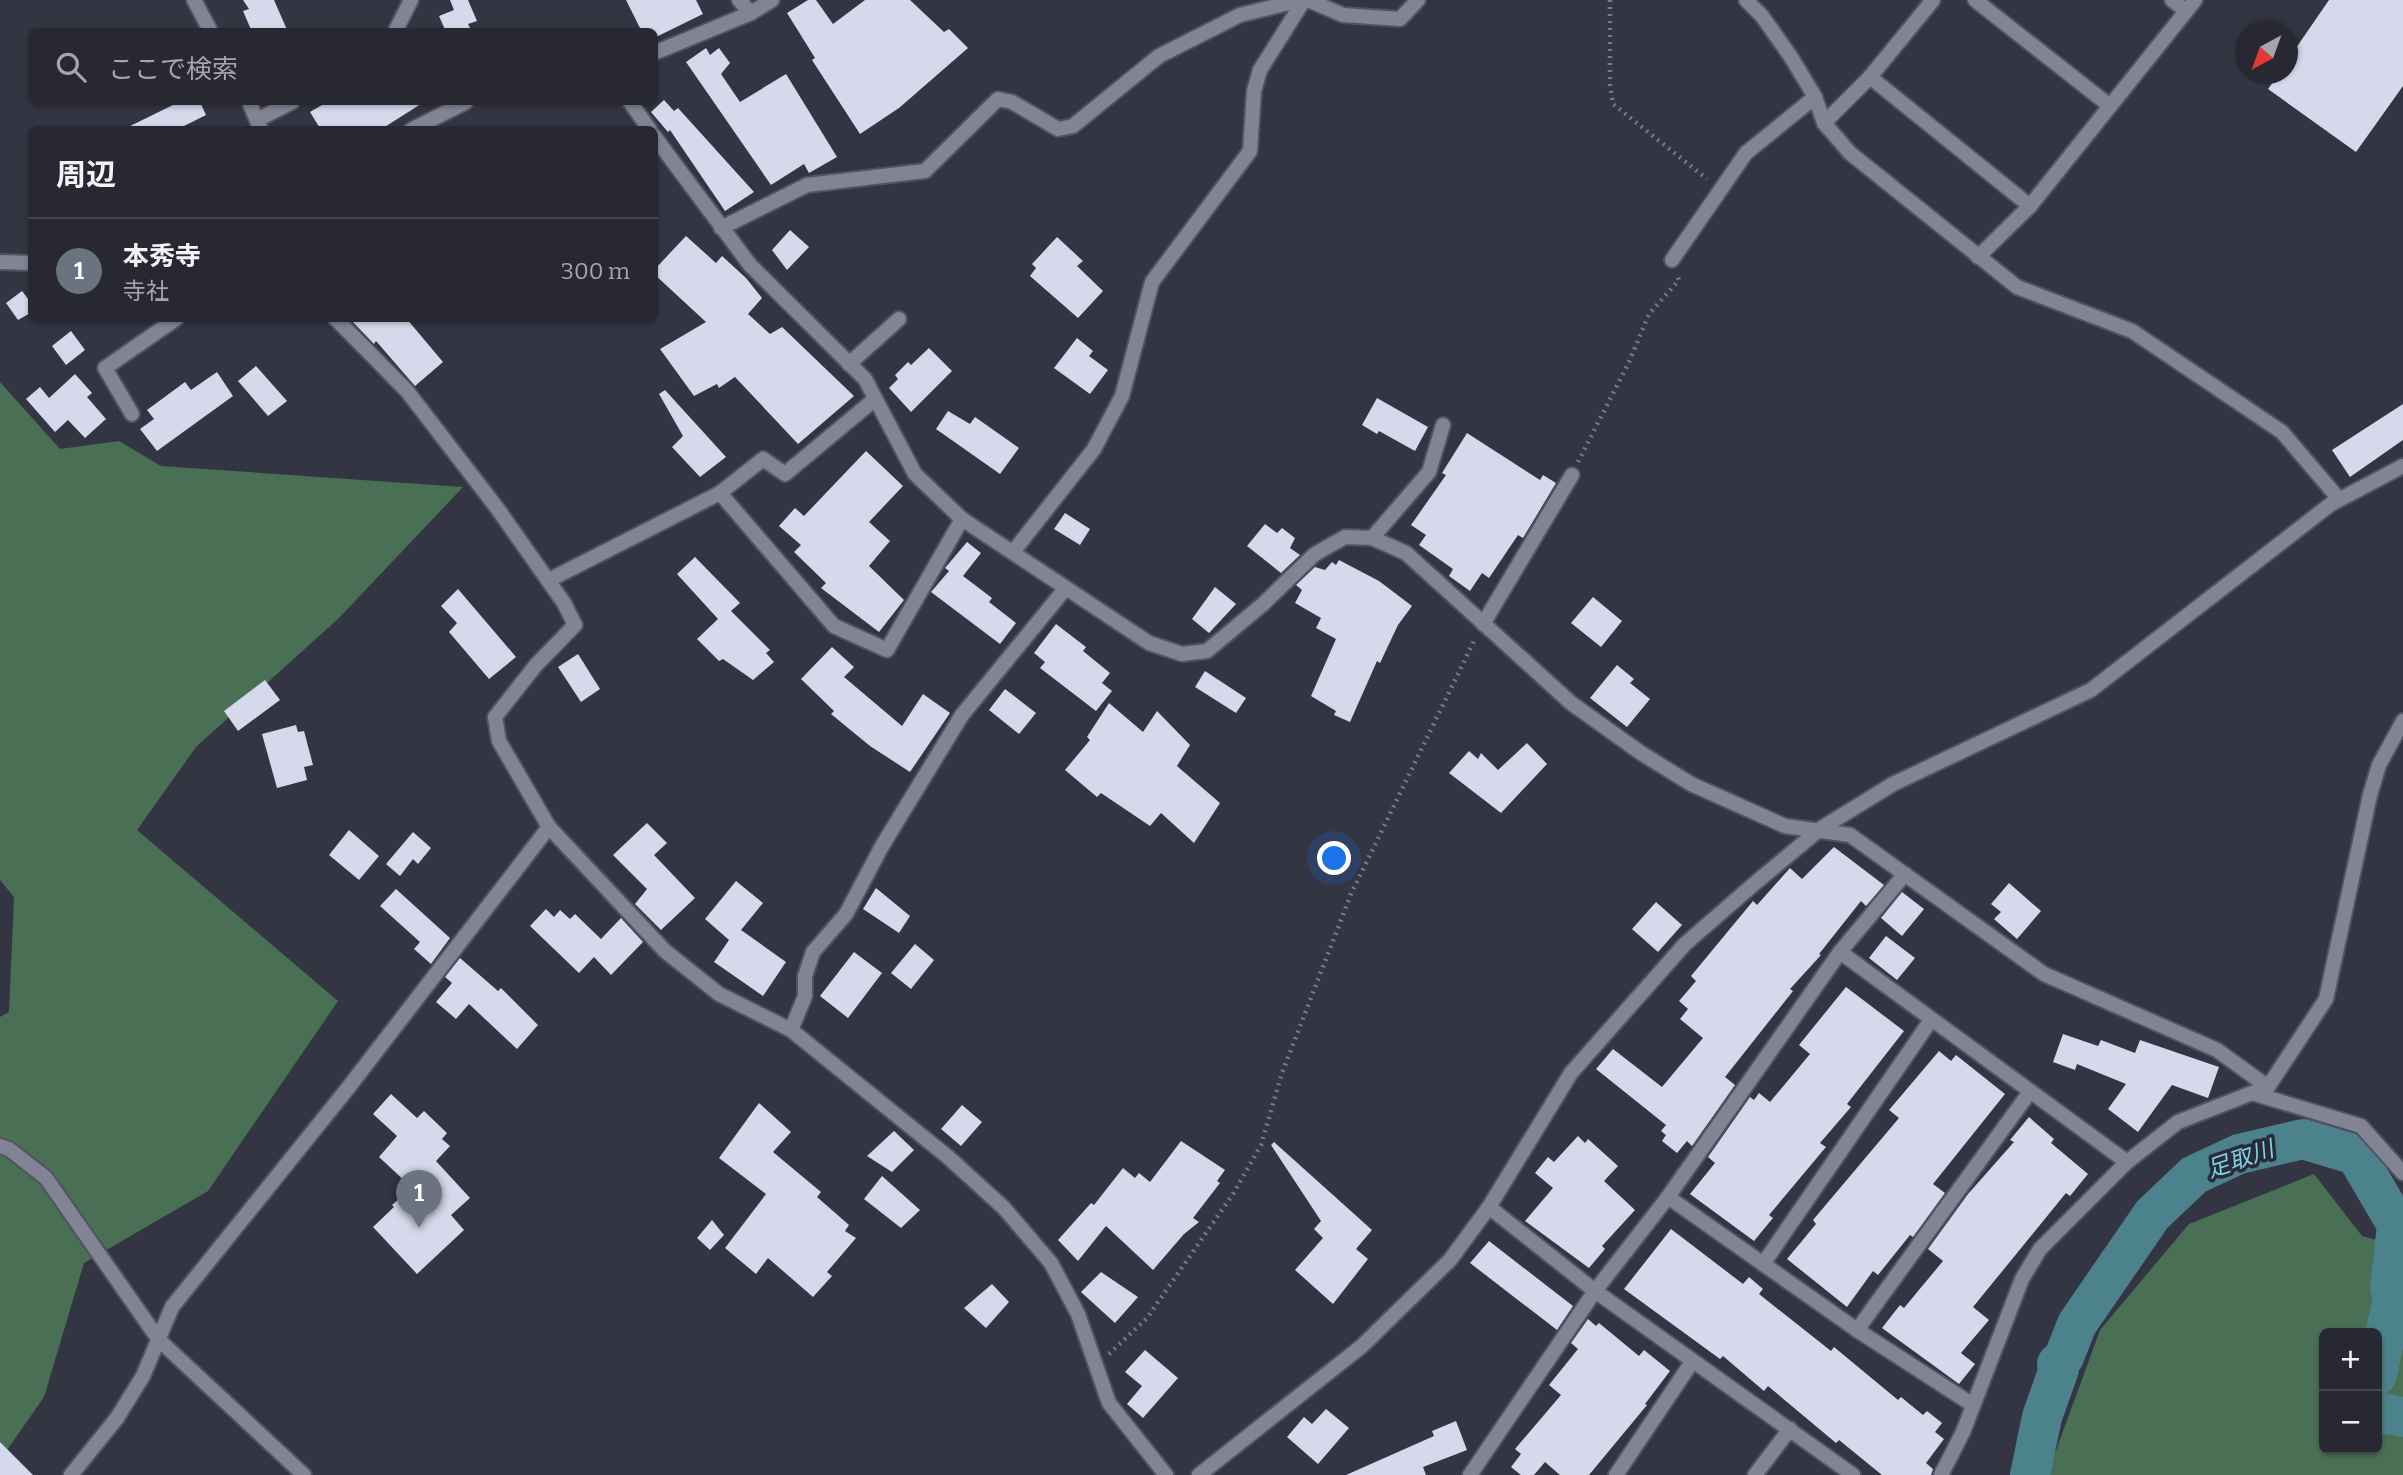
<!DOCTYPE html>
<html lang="ja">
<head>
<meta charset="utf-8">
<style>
  :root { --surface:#272832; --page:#33343e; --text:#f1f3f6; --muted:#a4a6ac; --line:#43444d; --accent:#f987e8 }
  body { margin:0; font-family:Bitter,"Noto Sans JP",serif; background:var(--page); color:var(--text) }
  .controls { position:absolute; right:21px; bottom:21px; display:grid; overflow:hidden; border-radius:10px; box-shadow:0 2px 5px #0004 }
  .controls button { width:63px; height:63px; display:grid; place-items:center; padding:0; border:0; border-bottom:2px solid var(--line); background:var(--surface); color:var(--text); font:35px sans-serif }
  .compass { position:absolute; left:2235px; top:21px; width:63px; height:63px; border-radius:50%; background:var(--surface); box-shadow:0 2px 5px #0004; rotate:221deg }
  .you { position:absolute; left:1335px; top:859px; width:24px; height:24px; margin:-18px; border:5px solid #fff; border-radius:50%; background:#1a73e8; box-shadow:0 0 0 10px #1a73e833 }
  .badge { display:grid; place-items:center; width:46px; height:46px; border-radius:50%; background:var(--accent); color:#fff; font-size:23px; font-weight:700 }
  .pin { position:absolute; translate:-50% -58px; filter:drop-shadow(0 2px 4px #0008) }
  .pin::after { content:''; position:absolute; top:37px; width:24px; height:21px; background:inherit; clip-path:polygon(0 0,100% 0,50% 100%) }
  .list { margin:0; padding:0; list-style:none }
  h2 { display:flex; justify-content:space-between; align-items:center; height:91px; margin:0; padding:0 28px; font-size:30px }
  h2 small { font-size:23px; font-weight:400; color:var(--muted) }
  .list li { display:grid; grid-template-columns:46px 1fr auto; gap:21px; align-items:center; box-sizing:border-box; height:105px; padding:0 28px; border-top:2px solid var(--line) }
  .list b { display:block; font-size:26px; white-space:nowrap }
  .list p { margin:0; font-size:23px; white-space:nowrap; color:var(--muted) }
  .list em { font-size:23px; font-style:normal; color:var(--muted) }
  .icon { flex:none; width:38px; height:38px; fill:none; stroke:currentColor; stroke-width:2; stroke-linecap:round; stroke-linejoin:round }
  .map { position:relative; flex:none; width:2403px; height:1475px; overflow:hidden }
  .search { position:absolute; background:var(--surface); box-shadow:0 2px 5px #0004; left:28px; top:28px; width:630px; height:77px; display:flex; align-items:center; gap:18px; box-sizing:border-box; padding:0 24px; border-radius:10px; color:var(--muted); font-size:26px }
  .panel { position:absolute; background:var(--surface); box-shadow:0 2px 5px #0004; left:28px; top:126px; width:630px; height:196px; border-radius:10px }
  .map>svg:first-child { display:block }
  .forest { fill:#496f54; fill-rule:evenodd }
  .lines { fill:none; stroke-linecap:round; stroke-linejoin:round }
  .river { stroke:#4b828c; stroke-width:40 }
  .building { fill:#d6d8eb }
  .street-casing { stroke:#535360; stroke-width:18 }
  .path { stroke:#797a86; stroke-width:4.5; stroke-dasharray:2 5; stroke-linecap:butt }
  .street { stroke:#828495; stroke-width:14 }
  .labels { text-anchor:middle; stroke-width:7; stroke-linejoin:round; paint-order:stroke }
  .water-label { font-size:23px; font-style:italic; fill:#7bd6e7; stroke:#2a2b39 }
</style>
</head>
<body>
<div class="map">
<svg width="2403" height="1475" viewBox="0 0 2403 1475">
  <rect width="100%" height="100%" fill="#343543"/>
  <g class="forest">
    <path d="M0,382L60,449L119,441L161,466L463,487L339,618L196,747L137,830L338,1001L208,1191L84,1263L44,1397L0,1460V1017L9,1012L14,897L0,880Z"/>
    <path d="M2314,1174L2362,1236L2403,1247V1475H2047L2100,1330L2189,1224ZM2324,1333H2377V1449H2324Z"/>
  </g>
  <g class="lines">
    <g class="river">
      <path d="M2377,1412L2403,1417"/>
      <path d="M2030,1475L2042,1417L2059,1369L2057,1364L2064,1357L2077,1324L2152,1215L2194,1175L2239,1154L2303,1139L2356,1155L2397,1225L2390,1288L2394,1292L2377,1375"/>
    </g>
  </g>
  <g class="building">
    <path d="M243,0H274L288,32H252L243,11L249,9Z"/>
    <path d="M450,0H468L477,21L468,24L472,32H446L439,16L454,10Z"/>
    <path d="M626,0H696L703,14L654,38V32H642Z"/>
    <path d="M808,0H816L833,24L865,0H910L944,32L949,29L968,48L899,108L860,134L812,60L815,58L787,13Z"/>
    <path d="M2329,0H2403V86L2356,152L2268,89L2279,74H2287V61Z"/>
    <path d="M706,48L710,55L719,48L730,63L721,74L740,102L786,74L837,157L809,173L804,164L771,185L686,62Z"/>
    <path d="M664,100L674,111L678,108L754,192L725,211L670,130L668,132L651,112Z"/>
    <path d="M179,102H200L206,115L176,130H122Z"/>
    <path d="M327,102H424L380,130H321L310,112Z"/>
    <path d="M790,230L809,247L787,270L772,250Z"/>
    <path d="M686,236L716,263L722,256L746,278L762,298L748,314L770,334L782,327L854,396L798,444L735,377L719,388L717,384L694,396L660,349L706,322L654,274V270Z"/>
    <path d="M1057,237L1083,261L1077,266L1103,291L1078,318L1030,276L1036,268L1032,264Z"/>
    <path d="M22,291L32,304V312L18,320L6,303Z"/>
    <path d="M349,318H406L443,362L415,386L376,341L374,344Z"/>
    <path d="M71,331L85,350L66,365L52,346Z"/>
    <path d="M1077,338L1093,351L1089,356L1108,370L1090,394L1054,368Z"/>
    <path d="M929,348L952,371L911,412L889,388L898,379L895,375L908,362L911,365Z"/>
    <path d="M256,366L287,401L268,416L238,381Z"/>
    <path d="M217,372L233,396L157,451L140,429L154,419L147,410L185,382L191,390Z"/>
    <path d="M75,374L92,393L87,397L106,419L85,438L68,420L55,432L26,399L40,387L49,398Z"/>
    <path d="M665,390L726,457L700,477L672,447L683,436L659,394Z"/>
    <path d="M1377,398L1428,427L1415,451L1379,431L1377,434L1362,425Z"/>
    <path d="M2403,404V440L2350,477L2332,450Z"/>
    <path d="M948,411L970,424L975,417L1019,448L1000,474L936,429Z"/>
    <path d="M1467,433L1540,480L1543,475L1556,483L1523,538L1518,535L1489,578L1482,573L1470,591L1449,576L1453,569L1419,545L1426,535L1411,525L1446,475L1442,473Z"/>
    <path d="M866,451L903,486L869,522L890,541L869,566L904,600L879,632L821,588L826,583L794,552L801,545L779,526L795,508L804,516Z"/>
    <path d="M1065,513L1090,529L1080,545L1054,529Z"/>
    <path d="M1265,524L1277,533L1282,528L1295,538L1290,548L1300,555L1281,573L1247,546Z"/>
    <path d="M967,542L981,553L963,576L992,598L989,602L1016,623L1000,644L931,592L949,571L945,568Z"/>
    <path d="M695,557L740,603L731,611L770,650L766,653L774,662L753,680L723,659L719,661L697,639L718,619L677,574Z"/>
    <path d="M1339,560L1379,581L1412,606L1398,625L1380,663L1377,661L1350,722L1334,715L1336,711L1311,696L1336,639L1316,628L1321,618L1295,603L1302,590L1296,585L1315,567L1325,570L1332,562L1336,565Z"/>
    <path d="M1215,587L1236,604L1209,633L1192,619Z"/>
    <path d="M458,589L516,657L489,679L449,632L457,623L441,606Z"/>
    <path d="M1593,597L1622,621L1601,647L1571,623Z"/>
    <path d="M1056,624L1086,647L1083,651L1110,673L1102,683L1112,691L1096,711L1040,668L1045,662L1034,653Z"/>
    <path d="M832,647L854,667L844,677L902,726L923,694L950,713L910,772L870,746L831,714L834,711L801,679Z"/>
    <path d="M578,654L600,689L581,702L558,667Z"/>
    <path d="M1617,665L1634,679L1630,683L1650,699L1627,727L1590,698Z"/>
    <path d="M1205,671L1246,698L1236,713L1195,687Z"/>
    <path d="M265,680L280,700L238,731L224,711Z"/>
    <path d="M1005,689L1036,713L1019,734L989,710Z"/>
    <path d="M1109,703L1143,732L1157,711L1190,745L1177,766L1220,803L1194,843L1161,813L1150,826L1101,793L1097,797L1065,770L1090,740L1087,737Z"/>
    <path d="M296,725L298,732L304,731L313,765L304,767L307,780L277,788L262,734Z"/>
    <path d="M1527,743L1547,764L1501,813L1449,773L1469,751L1478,759L1481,753L1498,770Z"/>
    <path d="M647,823L667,843L654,855L695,898L661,930L635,904L647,889L613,855Z"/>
    <path d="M349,830L379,856L359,880L329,855Z"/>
    <path d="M413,832L431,848L418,864L413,859L400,876L386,864Z"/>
    <path d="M1834,847L1884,885L1866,906L1861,901L1819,954L1821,955L1790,989L1793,991L1725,1077L1735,1085L1692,1146L1687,1141L1677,1153L1662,1141L1666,1135L1661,1131L1666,1125L1596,1069L1613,1049L1662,1087L1703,1038L1680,1019L1688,1009L1679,1001L1696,981L1691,976L1753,901L1757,905L1790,868L1802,879Z"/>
    <path d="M736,881L763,903L741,930L786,962L763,996L714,962L729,940L705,919Z"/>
    <path d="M2009,883L2041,911L2017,939L1994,919L2001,912L1991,904Z"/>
    <path d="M876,888L910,916L899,933L863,909Z"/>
    <path d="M396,889L450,938L431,964L414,949L420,942L380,906Z"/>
    <path d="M1902,892L1924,909L1902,936L1881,918Z"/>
    <path d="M1656,902L1682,925L1658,952L1632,929Z"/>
    <path d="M546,909L554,917L560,910L570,919L575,914L601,939L621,918L643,942L611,975L594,957L579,973L530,926Z"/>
    <path d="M1886,936L1915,958L1897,980L1869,958Z"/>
    <path d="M915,944L934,960L911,989L891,973Z"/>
    <path d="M854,952L882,973L848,1018L820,996Z"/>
    <path d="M460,958L498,991L501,988L538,1025L517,1049L469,1004L456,1019L436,1002L452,983L445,977Z"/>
    <path d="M1846,987L1904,1031L1847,1104L1851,1107L1820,1143L1826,1147L1769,1215L1773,1218L1754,1241L1690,1194L1715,1163L1708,1157L1750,1097L1754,1100L1759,1093L1770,1102L1810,1054L1799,1045Z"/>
    <path d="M2063,1034L2098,1046L2101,1040L2135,1053L2140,1040L2219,1067L2208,1098L2172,1085L2138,1132L2108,1109L2126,1084L2077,1064L2075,1070L2053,1062Z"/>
    <path d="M1939,1051L1951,1061L1956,1055L2005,1094L1933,1184L1945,1193L1913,1237L1910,1235L1878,1275L1873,1271L1847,1307L1787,1259L1816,1224L1813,1220L1899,1118L1889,1110Z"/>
    <path d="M391,1094L417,1118L424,1111L447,1133L442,1139L450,1146L436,1161L470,1198L451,1215L464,1230L417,1274L373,1227L394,1207L392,1205L401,1197L396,1192L407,1183L379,1157L397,1136L373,1114Z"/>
    <path d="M759,1103L791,1132L773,1152L821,1192L817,1197L849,1225L845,1231L856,1238L827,1272L832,1276L813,1297L768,1258L756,1274L725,1248L766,1194L719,1158Z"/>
    <path d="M962,1105L982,1122L961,1146L941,1129Z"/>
    <path d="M2029,1117L2054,1139L2051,1143L2088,1174L2070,1196L2066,1193L1973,1307L1989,1320L1961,1353L1975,1364L1959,1384L1882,1328L1900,1305L1904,1308L1943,1261L1928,1249L1968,1194L2014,1142L2010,1140Z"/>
    <path d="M894,1131L914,1150L892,1172L867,1156Z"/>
    <path d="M1578,1136L1585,1143L1588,1139L1618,1166L1604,1181L1635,1210L1602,1246L1605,1249L1589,1268L1525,1221L1553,1188L1535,1173L1548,1157L1554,1162Z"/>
    <path d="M1181,1141L1225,1170L1217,1181L1220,1183L1193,1218L1199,1222L1184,1234L1153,1270L1106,1226L1078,1261L1058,1240L1091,1203L1094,1205L1123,1168L1135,1178L1139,1173L1150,1182Z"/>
    <path d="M1274,1142L1372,1230L1356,1249L1368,1259L1333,1304L1295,1270L1323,1238L1314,1229L1321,1221L1271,1145Z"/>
    <path d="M882,1176L920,1210L901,1228L864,1199Z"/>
    <path d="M712,1220L724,1235L710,1250L697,1238Z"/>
    <path d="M1671,1229L1743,1284L1749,1277L1763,1289L1759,1294L1831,1351L1834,1347L1898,1400L1901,1397L1923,1415L1927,1411L1942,1423L1935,1432L1944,1439L1926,1463L1933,1469L1931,1475H1882L1839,1440L1836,1443L1768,1386L1764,1391L1723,1356L1720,1359L1624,1289Z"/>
    <path d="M1489,1241L1573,1306L1557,1330L1470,1263Z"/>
    <path d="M1101,1272L1138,1297L1115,1323L1081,1292Z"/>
    <path d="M992,1284L1009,1302L986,1328L964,1308Z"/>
    <path d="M1588,1319L1596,1326L1599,1323L1639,1356L1644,1350L1670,1371L1645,1404L1647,1405L1589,1475H1560L1545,1462L1534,1475H1521L1511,1467L1521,1454L1515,1449L1561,1395L1549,1385L1578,1349L1571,1343Z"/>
    <path d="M1145,1350L1178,1378L1143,1418L1127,1404L1142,1386L1125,1372Z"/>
    <path d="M1326,1409L1349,1428L1318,1464L1287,1437L1304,1417L1312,1424Z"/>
    <path d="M1456,1421L1467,1450L1423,1467L1426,1475H1346L1434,1436L1432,1431Z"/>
    <path d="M0,1442L33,1475H0Z"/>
  </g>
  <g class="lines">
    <g class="street-casing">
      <g id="street">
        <path d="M194,0L211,32"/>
        <path d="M739,0L751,13"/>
        <path d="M1308,0L1343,15L1400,19L1418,0"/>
        <path d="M1746,0L1762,16L1791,57L1815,97L1824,123L1850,153L2017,287L2132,331L2282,432L2339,499"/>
        <path d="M1975,0L2110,106"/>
        <path d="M2172,0L2186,11"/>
        <path d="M395,32L411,0"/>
        <path d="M654,53L751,13L772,0"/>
        <path d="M1870,77L2030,206"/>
        <path d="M249,102L261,130"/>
        <path d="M630,102L650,130"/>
        <path d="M259,119L292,102"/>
        <path d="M1824,123L1870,77L1933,0"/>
        <path d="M411,130L466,102"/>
        <path d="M654,136L750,265L865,379L915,474L962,519L1149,643L1182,654L1207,651L1262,605L1315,554L1345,537L1372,538L1406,553L1571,703L1641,753L1691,784L1785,826L1850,835L2044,974L2217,1050L2268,1087L2252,1093"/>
        <path d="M721,228L807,185L925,171L998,99L1012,102L1058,129L1073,126L1159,56L1240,15L1301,0"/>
        <path d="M1978,257L2030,206L2195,0"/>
        <path d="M1672,260L1746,153L1815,97"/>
        <path d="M0,262L32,263"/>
        <path d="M335,318L407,391L497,508L564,603L575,625L536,665L495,717L499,741L549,827L665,951L719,994L791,1030L948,1157L1004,1208L1051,1263L1078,1314L1109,1403L1166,1475"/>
        <path d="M849,364L899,319"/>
        <path d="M132,414L105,368L177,318"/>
        <path d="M720,493L763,459L785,474L875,399"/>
        <path d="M1372,538L1429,472L1443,425"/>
        <path d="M1013,552L1094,449L1122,396L1152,282L1250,151L1254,91L1260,70L1304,0"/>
        <path d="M549,580L720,493L834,626L887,650L962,519"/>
        <path d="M1483,624L1572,475"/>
        <path d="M1840,952L2127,1162"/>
        <path d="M791,1030L805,996V976L813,952L846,914L882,846L962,715L1065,589"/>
        <path d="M2268,1087L2326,999L2370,795L2379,765L2403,721"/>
        <path d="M0,1146L9,1149L46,1178L159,1340L304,1475"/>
        <path d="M1668,1197L1857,1330L1973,1405"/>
        <path d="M1489,1207L1595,1291L1853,1475"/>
        <path d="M1763,1264L1931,1020"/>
        <path d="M1857,1330L2029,1093"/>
        <path d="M71,1475L117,1418L143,1376L172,1307L348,1088L549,827"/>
        <path d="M1199,1475L1362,1346L1450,1260L1489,1207L1571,1073L1685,944L1754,884L1820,829L1893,784L2091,690L2331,504L2403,466"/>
        <path d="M1470,1475L1595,1291L1668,1197L1840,952L1905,874"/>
        <path d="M1616,1475L1692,1362"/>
        <path d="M1755,1475L1790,1429"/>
        <path d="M1941,1475L1963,1432L2022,1279L2040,1249L2127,1162L2178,1122L2252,1093L2361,1126L2403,1173"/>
      </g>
    </g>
    <g class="path">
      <path d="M1610,0V85L1613,104L1707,179"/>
      <path d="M1578,462L1629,362L1649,314L1679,280L1677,275"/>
      <path d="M1109,1354L1147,1318L1233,1194L1261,1145L1282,1073L1351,894L1475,639"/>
    </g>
    <use href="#street" class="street"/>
  </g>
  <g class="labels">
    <g class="water-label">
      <text transform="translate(2240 1159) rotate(-19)" y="8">足取川</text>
    </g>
  </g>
</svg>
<div class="controls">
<button>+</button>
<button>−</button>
</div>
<svg class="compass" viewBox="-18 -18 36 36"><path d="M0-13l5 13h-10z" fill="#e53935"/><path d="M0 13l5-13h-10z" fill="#a4a6ac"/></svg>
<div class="you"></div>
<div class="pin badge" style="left:419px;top:1228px;background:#6b7280">1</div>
<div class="search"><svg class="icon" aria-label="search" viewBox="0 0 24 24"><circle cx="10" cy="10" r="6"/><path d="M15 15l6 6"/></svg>ここで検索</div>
<section class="panel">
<h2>周辺<small></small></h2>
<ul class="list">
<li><span class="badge" style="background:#6b7280">1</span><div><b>本秀寺</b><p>寺社</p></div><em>300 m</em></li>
</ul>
</section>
</div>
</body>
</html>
